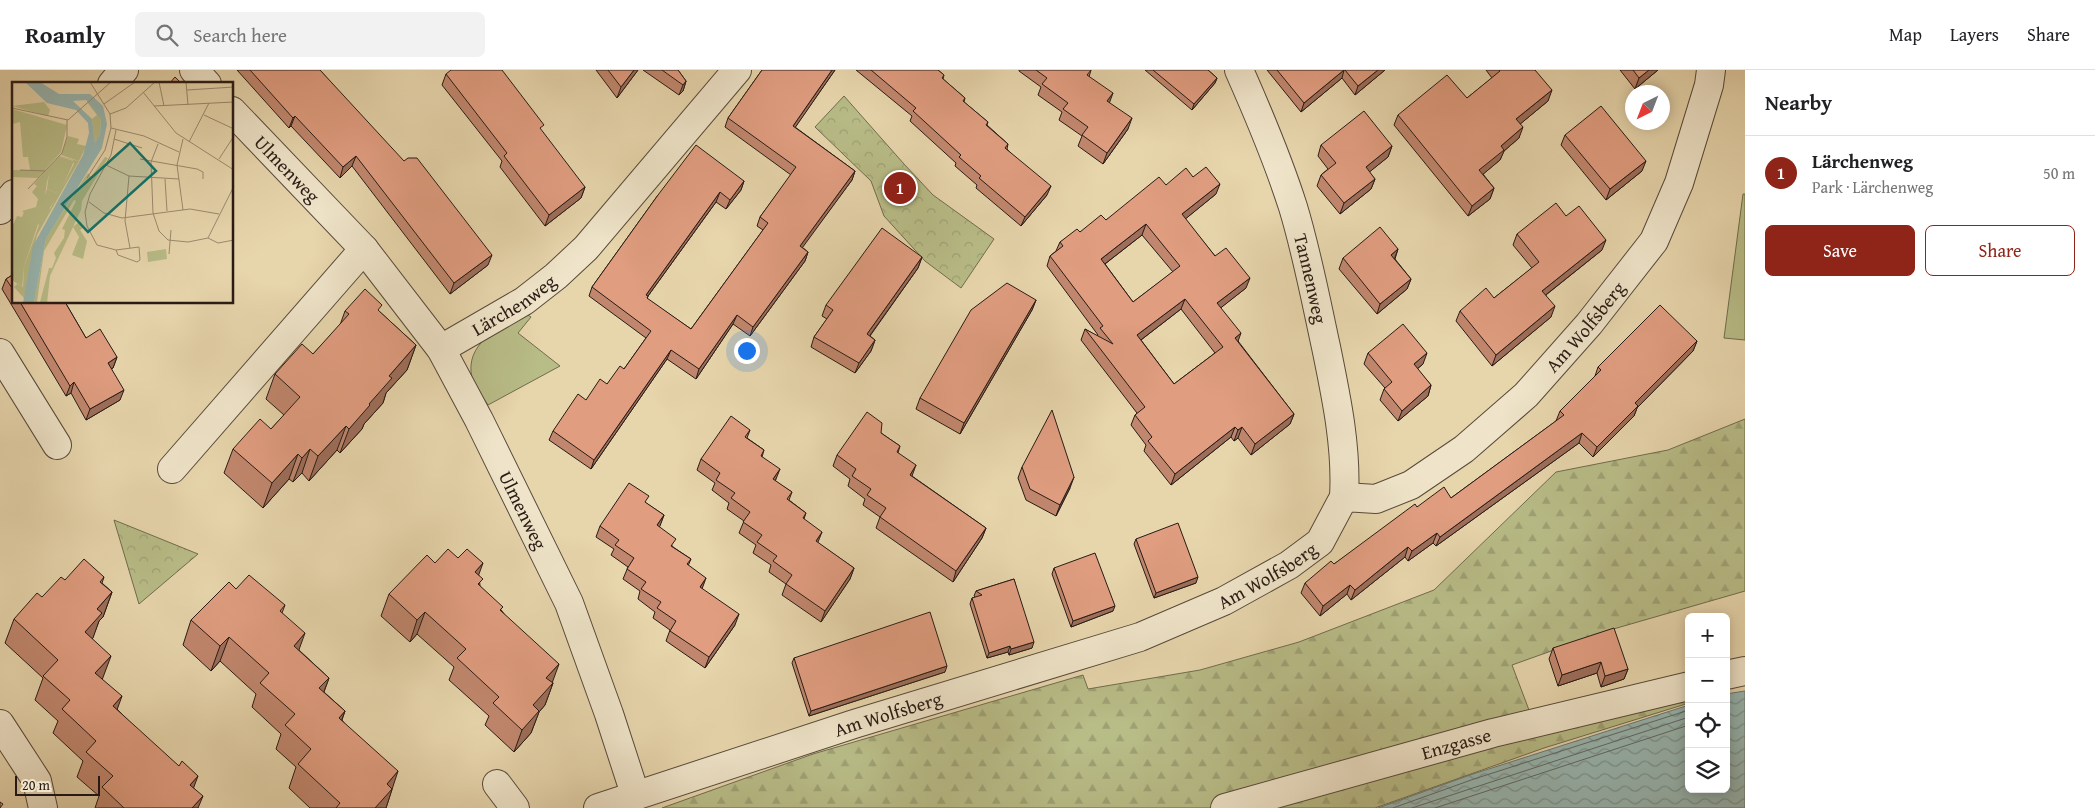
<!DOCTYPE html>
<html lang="en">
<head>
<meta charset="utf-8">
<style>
  :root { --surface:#fff; --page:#f2f2f2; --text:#202124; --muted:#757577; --line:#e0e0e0; --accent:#8f2418 }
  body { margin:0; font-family:"Gentium Book Plus",serif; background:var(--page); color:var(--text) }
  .controls { position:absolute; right:15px; bottom:15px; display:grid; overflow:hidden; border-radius:8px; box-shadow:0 2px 12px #0003 }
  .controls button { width:45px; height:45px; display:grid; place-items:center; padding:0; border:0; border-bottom:1px solid var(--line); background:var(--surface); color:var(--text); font:25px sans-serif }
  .compass { position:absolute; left:1625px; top:15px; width:45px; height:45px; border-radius:50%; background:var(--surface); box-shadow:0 2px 12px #0003; rotate:222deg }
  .scale { position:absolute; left:15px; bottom:12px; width:85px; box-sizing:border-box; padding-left:5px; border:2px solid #281b15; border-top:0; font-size:14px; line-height:18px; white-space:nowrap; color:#281b15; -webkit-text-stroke:4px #efe4c9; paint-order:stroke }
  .you { position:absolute; left:746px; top:280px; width:18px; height:18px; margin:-12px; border:4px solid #fff; border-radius:50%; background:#1a73e8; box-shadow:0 0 0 8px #1a73e833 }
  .badge { display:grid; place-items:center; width:32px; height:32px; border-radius:50%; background:var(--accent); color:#fff; font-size:16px; font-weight:700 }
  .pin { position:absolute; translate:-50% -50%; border:2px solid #fff; box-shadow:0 1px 5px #0006 }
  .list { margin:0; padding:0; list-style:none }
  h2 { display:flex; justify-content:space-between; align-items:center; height:65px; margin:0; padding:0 20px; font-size:21px }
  h2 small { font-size:16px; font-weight:400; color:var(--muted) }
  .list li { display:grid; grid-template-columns:32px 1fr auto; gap:15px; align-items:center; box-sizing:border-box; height:75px; padding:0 20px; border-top:1px solid var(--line) }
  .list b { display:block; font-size:19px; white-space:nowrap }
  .list p { margin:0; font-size:16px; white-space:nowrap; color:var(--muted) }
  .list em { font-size:16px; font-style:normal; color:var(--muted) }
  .actions { display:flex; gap:10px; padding:15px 20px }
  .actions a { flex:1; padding:11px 0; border:1px solid var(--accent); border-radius:8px; text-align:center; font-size:18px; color:var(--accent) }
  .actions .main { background:var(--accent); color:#fff }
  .icon { flex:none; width:28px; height:28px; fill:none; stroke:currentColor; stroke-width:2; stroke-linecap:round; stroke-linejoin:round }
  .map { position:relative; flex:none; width:1745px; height:738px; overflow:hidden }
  header { display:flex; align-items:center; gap:30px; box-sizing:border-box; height:70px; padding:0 25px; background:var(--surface); border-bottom:1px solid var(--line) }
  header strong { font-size:24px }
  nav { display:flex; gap:28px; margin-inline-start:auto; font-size:18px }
  .search { width:350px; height:45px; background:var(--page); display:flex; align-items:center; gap:12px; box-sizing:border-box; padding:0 18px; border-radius:8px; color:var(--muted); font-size:19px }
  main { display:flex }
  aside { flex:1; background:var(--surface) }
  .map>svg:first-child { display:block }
  .green { fill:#b8bc87; stroke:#706c4e }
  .forest { fill:url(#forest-firs); stroke:#706c4e }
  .park { fill:url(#park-crowns); stroke:#706c4e }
  .water { fill:url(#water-waves); stroke:#6b7973 }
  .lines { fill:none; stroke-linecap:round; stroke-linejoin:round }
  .shore { stroke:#606964; stroke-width:1 }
  .minor-casing { stroke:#584a3b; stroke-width:30 }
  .minor { stroke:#efe4c9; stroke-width:28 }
  .wall { fill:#c1876e; stroke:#281b15; fill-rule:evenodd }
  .shaded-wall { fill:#9d6e5a; stroke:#281b15 }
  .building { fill:#e09d80; stroke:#281b15; fill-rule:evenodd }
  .labels { text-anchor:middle; stroke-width:4; stroke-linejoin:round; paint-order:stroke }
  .street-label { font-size:19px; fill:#281b15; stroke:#efe4c9 }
  .inset-road { fill:none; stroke:#9b8b70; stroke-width:1 }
  .view { fill:#0f766e; fill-opacity:0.15; stroke:#0f766e; stroke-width:2.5 }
  .inset-edge { fill:none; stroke:#281b15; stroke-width:2.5 }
</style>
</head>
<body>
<header>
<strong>Roamly</strong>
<div class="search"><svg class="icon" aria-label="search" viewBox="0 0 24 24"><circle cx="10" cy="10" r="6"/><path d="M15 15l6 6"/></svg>Search here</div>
<nav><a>Map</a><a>Layers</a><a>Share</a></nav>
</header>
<main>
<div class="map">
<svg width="1745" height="738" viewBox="0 0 1745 738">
  <defs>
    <pattern id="forest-firs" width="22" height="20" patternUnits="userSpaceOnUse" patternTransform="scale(1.25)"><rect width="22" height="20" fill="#b8bc87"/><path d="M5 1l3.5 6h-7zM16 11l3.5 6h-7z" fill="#9ea174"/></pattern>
    <pattern id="park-crowns" width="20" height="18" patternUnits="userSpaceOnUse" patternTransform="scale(1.25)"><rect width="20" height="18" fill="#b8bc87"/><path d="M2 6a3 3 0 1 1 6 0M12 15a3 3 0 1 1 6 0" fill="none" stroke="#9ea174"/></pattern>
    <pattern id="water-waves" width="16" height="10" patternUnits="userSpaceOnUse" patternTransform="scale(1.25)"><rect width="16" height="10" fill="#98b7b2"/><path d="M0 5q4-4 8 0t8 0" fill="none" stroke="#7c9490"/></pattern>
  </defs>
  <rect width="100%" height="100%" fill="#e7d5ac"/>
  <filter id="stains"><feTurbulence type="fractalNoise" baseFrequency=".004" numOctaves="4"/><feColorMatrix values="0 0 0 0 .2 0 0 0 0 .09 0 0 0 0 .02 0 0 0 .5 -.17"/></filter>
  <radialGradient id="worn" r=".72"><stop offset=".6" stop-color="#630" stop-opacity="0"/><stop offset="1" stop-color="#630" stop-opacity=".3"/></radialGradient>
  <g class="green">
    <path d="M1743,124H1745V270L1724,268Z"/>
    <path d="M523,242L531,247L518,263L560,296L488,335C483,327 474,317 472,308C464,273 500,258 523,242Z"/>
  </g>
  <path class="forest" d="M1745,349V521L1610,560L1512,595L1535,656L1689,617V633L1544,678L1375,738H662L813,684L1083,605L1088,619L1200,600L1299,572L1434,520L1556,402L1668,380Z"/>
  <g class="park">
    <path d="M844,26L904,94L933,125L994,169L961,218L925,191L884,146L871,111L815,57Z"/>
    <path d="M114,450L198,484L139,534Z"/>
  </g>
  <path class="water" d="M1745,621V738H1378L1473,704L1689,635V719H1726V624Z"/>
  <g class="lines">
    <g class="shore">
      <path d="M1393,738L1474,709L1689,640"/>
      <path d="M1412,738L1689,647"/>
      <path d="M1435,738L1689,655"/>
    </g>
    <g class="minor-casing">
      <g id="minor">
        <path d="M194,0L207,14"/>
        <path id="s1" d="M1239,0C1259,45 1278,90 1293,137C1307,183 1316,231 1326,277C1336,326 1347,377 1344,427"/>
        <path d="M112,14L124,0"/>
        <path id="s2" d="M232,41L364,179L441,279L479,350L569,533L609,644L635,724"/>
        <path d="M0,140L14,124"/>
        <path id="s3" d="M441,279L524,231L556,206L586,178L737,0"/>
        <path d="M0,283L57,375"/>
        <path d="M172,399L364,179"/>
        <path d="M1726,605L1745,601"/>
        <path d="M0,654L37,711L43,738"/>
        <path d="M497,714L515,738"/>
        <path id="s4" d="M598,738L854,654L1140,567L1224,531L1289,495L1320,472L1344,427L1376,429L1411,415L1464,379L1526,325L1589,254L1654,171L1679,113L1709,15L1711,0"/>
        <path id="s5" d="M1225,738L1493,663L1689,616"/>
      </g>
    </g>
    <use href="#minor" class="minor"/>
  </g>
  <g class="wall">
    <path d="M237,0H320L488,195L450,224L352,96L340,108L291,56L289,58Z"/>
    <path d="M596,0H638L617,28Z"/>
    <path d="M643,0H678L686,11L683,21L679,25Z"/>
    <path d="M762,0H835L795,57L855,101L852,110L802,177L808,182L805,191L750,266L733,254L696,309L667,289L591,399L549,370L553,361L586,330L607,314L624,299L646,268L589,226L592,217L658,125L744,111L741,120L726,139L716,132L648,226L647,229L691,259L763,160L757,156L760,147L791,105L725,57L728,48Z"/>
    <path d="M856,0H938L944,5L943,9L965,28L964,32L988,52L987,55L1008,74L1007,79L1047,125L1021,156L976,118L977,115L955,96L956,93L910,51L912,46Z"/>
    <path d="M1019,0H1091L1089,7L1109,32L1128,59L1103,94L1078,76L1082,66L1059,50L1062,42L1038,25L1041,17L1019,1Z"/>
    <path d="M1145,0H1208L1217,8L1215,13L1192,40Z"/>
    <path d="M1267,0H1385L1355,25L1342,8L1301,42Z"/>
    <path d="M1486,0H1535L1548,31L1520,54L1519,68L1504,81L1500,90L1483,104L1494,118L1490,129L1468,146L1394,55L1398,45L1467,28L1492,8Z"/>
    <path d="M1620,0H1658L1635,19Z"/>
    <path d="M446,4L585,117L581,128L545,156L500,97L502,91L442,15Z"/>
    <path d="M1565,65L1642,101L1606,130L1561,75Z"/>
    <path d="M1321,75L1392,76L1388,87L1369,102L1375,109L1371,119L1340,144L1317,116L1321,105L1328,99L1318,86Z"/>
    <path d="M1193,107L1216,124L1185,149L1215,186L1246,218L1220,238L1238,271L1294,344L1290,354L1251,385L1238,368L1234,371L1231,367L1171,415L1144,381L1146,375L1131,355L1135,345L1137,343L1081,270L1085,259L1097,266L1098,265L1047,196L1050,186L1056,181L1060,172L1080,162L1106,150L1166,115ZM1142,165L1173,202L1133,232L1105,194ZM1181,239L1215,283L1174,314L1141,270Z"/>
    <path d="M1566,146L1602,180L1546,225L1551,247L1492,296L1456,251L1460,241L1494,228L1532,198L1513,175L1517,164Z"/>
    <path d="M1398,179L1395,189L1411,209L1407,219L1377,244L1339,199L1343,188Z"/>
    <path d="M922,187L918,198L870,266L875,270L871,281L855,303L811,277L814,267L827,249L822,246L826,235Z"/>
    <path d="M14,204V232H65L86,268L117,287L113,298L111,299L120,330L86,350L71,323L66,326L2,219L6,209Z"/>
    <path d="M1036,230L1032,240L960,364L916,339L920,328Z"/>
    <path d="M345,241L380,242L416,275L407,300L386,323L383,333L364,354L362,359L340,383L337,380L309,411L302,403L293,412L289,409L263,438L224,403L233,379L271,359L284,345L266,329L275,304L313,284L340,255Z"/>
    <path d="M1697,271L1693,281L1637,338L1634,346L1593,387L1579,373L1436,476L1433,473L1408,491L1405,487L1351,530L1347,524L1320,546L1301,523L1305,513L1334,494L1417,437L1451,428L1556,351L1560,341L1595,306L1598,297Z"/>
    <path d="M1368,283L1423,294L1417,299L1431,315L1428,326L1398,351L1380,330L1384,319L1385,318L1364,294Z"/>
    <path d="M750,360L747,368L764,380L762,387L776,409L775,411L792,422L789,430L806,443L804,449L818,473L854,498L850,509L821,552L782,525L786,514L769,502L771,495L753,483L756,475L739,463L744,451L727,439L729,433L712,420L715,413L697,400L701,389Z"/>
    <path d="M881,363L900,376L898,383L912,406L986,458L982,468L953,512L876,458L880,447L863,435L865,429L848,416L850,409L833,396L837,385Z"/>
    <path d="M1022,397L1070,418L1056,446L1026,430L1018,408Z"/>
    <path d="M646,433L664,445L659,457L673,477L691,489L688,496L702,519L735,555L705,598L666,571L670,560L653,548L655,542L638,529L640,521L623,509L628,497L611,485L614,479L596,467L600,456Z"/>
    <path d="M1136,469L1196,513L1154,528L1134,474Z"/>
    <path d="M458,488L479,505L480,516L502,541L553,613L545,635L539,642L531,663L514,682L485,655L489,646L449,610L454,597L417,564L410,572L381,546L389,524Z"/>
    <path d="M1054,498L1113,541L1071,557L1052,504Z"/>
    <path d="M104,507L102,513L112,522L103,547L99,551L92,569L102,609L117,639L194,718L198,738H95L99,726L77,707L83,691L53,663L58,651L35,630L43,608L5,573L14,549L65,510Z"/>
    <path d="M1014,509L1032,578L1009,585L1008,582L987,588L970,534L972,528L975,527L974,526L976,521Z"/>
    <path d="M236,519L285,535L282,543L299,580L329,608L324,622L345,641L342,650L392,719L386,738H310L289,718L296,697L276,679L281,664L252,637L256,624L220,591L211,601L183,575L191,550Z"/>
    <path d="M1553,578L1628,599L1624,609L1601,617L1597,603L1558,616L1549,589Z"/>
    <path d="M794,588L945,602L809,646L792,593Z"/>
  </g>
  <g class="shaded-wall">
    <path d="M634,0H638L617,28L621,17Z"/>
    <path d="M832,0H835L790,65L793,56Z"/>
    <path d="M1344,0L1342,8L1301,42L1304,33Z"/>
    <path d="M1378,0H1385L1355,25L1358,16Z"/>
    <path d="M1649,0H1658L1635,19L1639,8Z"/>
    <path d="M1217,8L1215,13L1192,40L1194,34Z"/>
    <path d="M686,11L683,21L679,25L683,15Z"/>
    <path d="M1552,20L1548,31L1513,60L1516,49Z"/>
    <path d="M1113,23L1109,34L1107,31Z"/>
    <path d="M295,46L291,56L289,58L293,48Z"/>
    <path d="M1132,48L1128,59L1103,94L1107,83Z"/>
    <path d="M1523,57L1519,68L1504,81L1500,90L1475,111L1479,100L1501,76Z"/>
    <path d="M1392,76L1388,87L1362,108L1366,97Z"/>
    <path d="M356,86L352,96L340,108L343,97Z"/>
    <path d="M1646,91L1642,101L1606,130L1610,119Z"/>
    <path d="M855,101L852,110L797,185L800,176Z"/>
    <path d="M1375,109L1371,119L1340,144L1344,133Z"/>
    <path d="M744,111L741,120L726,139L730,130Z"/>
    <path d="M1220,114L1216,124L1178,155L1182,144Z"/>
    <path d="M1051,116L1047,125L1021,156L1025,147Z"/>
    <path d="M585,117L581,128L545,156L549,145Z"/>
    <path d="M1494,118L1490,129L1468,146L1472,136Z"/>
    <path d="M720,122L716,132L648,226L645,235L646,225Z"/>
    <path d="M1146,154L1142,165L1097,200L1101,189Z"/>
    <path d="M1606,170L1602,180L1538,231L1542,221Z"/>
    <path d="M1398,179L1394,190L1391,185Z"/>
    <path d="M808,182L805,191L750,266L753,257Z"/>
    <path d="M492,185L488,195L450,224L454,213Z"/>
    <path d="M922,187L918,198L863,275L867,264Z"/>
    <path d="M1250,208L1246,218L1213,244L1217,233Z"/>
    <path d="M1411,209L1407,219L1377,244L1380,234Z"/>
    <path d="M1185,229L1181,239L1133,276L1137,265Z"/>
    <path d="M1036,230L1032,240L960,364L964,353Z"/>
    <path d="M1555,236L1551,247L1492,296L1496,285Z"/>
    <path d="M737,245L733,254L696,309L699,299Z"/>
    <path d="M1241,263L1237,274L1235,268Z"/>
    <path d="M875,270L871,281L855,303L859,293Z"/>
    <path d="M1697,271L1693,281L1637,338L1634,346L1593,387L1597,377L1635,333Z"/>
    <path d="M416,275L407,300L386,323L383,333L364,354L362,359L340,383L349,359L369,334L389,306Z"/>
    <path d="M671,280L667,289L591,399L594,390Z"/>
    <path d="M1427,283L1423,294L1410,305L1414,294Z"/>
    <path d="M117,287L113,298L104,303L108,293Z"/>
    <path d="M74,312L71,323L66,326L70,316Z"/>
    <path d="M1431,315L1428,326L1398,351L1402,341Z"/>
    <path d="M124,320L120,330L86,350L90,339Z"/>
    <path d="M1294,344L1290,354L1251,385L1255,374Z"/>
    <path d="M346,356L337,380L309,411L318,386Z"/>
    <path d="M1235,357L1231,367L1171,415L1175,404Z"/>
    <path d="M1242,357L1238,368L1234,371L1238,360Z"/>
    <path d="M1582,363L1579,373L1436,476L1440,467Z"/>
    <path d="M310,379L302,403L293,412L302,388Z"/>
    <path d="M298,384L289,409L263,438L272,413Z"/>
    <path d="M916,395L912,406L906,415L910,405Z"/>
    <path d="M780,399L776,409L769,420L773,409Z"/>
    <path d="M1074,407L1070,418L1056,446L1060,435Z"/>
    <path d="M664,445L660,456L653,466L657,455Z"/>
    <path d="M986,458L982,468L953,512L956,501Z"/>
    <path d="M822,462L818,472L812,482L816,471Z"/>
    <path d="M1437,463L1433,473L1408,491L1412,481Z"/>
    <path d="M1408,477L1405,487L1351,530L1355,520Z"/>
    <path d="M483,493L475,515V502Z"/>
    <path d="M854,498L850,509L821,552L825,541Z"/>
    <path d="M1198,507L1196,513L1154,528L1156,523Z"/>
    <path d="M706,508L702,519L700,517Z"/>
    <path d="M1350,515L1347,524L1320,546L1323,536Z"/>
    <path d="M112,522L103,547L99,551L93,568L76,587L85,562L97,539Z"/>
    <path d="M1115,536L1113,541L1071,557L1073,551Z"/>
    <path d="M425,542L417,564L410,572L417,550Z"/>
    <path d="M739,544L735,555L705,598L709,587Z"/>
    <path d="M305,563L296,588L294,576Z"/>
    <path d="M229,567L220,591L211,601L220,576Z"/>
    <path d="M1034,572L1032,578L1009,585L1011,579Z"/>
    <path d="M1010,576L1008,582L987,588L989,583Z"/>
    <path d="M111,586L102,610L95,603Z"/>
    <path d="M1601,592L1597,603L1558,616L1562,605Z"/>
    <path d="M559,594L551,616L553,613L545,635L539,642L531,663L514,682L522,660L533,635L546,608Z"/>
    <path d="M947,596L945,602L809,646L811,641Z"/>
    <path d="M1628,599L1624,609L1601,617L1605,606Z"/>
    <path d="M329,608L320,632L319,618Z"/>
    <path d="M122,626L113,651V636Z"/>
    <path d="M345,641L336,665L339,648Z"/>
    <path d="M398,701L386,738H375L387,714Z"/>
    <path d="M198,706L189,730L190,715Z"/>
    <path d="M203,726L198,738H192Z"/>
  </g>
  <g class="building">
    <path d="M250,0H320L404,91L408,88H417L492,185L454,213L356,86L343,97L295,46L293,48Z"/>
    <path d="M451,0H502L544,55L540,58L585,117L549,145L504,86L507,83L446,4Z"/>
    <path d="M608,0H634L621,17Z"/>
    <path d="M662,0H678L686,11L683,15Z"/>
    <path d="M762,0H832L793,56L855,101L800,176L808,182L753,257L737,245L699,299L671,280L594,390L553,361L578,324L586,330L600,309L607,314L620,296L624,299L651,261L592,217L658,125L696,75L744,111L730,130L720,122L646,225L648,226L647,228L691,259L768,153L760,147L796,97L728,48Z"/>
    <path d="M871,0H938L944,5L942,8L965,28L963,31L988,52L986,55L1008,74L1005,78L1051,116L1025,147L979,108L981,106L959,87L961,85L913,41L916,38Z"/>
    <path d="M1036,0H1091L1087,5L1113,23L1107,31L1132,48L1107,83L1082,65L1088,57L1063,39L1068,33L1042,14L1047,8Z"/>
    <path d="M1153,0H1208L1217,8L1194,34Z"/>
    <path d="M1277,0H1344L1304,33Z"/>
    <path d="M1345,0H1378L1358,16Z"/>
    <path d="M1499,0H1535L1552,20L1516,49L1523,57L1501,76L1504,80L1479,100L1494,118L1472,136L1398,45L1447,5L1467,28L1500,1Z"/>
    <path d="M1633,0H1649L1639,8Z"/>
    <path d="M175,7L182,14H169Z"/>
    <path d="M1601,36L1646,91L1610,119L1565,65Z"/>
    <path d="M1364,41L1392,76L1366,97L1375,109L1344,133L1321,105L1336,93L1321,75Z"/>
    <path d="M1206,97L1220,114L1182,144L1215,186L1226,178L1250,208L1217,233L1241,263L1235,268L1294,344L1255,374L1242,357L1238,360L1235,357L1175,404L1148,371L1152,367L1135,345L1145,337L1085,259L1113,274L1100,258L1103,256L1050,186L1063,176L1060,172L1077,159L1080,162L1101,145L1106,150L1159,107L1166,115L1186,98L1193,107ZM1146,154L1180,196L1133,232L1101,189ZM1185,229L1223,277L1174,314L1137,265Z"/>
    <path d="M1556,133L1566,146L1579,136L1606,170L1542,221L1555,236L1496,285L1460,241L1486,218L1494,228L1539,192L1517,164Z"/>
    <path d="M1380,157L1398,179L1391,185L1411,209L1380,234L1343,188Z"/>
    <path d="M882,158L922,187L867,264L875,270L859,293L814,267L833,240L826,235Z"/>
    <path d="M14,204V221L6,209Z"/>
    <path d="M1007,213L1036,230L964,353L920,328L971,240Z"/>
    <path d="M365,219L382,235L378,240L416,275L389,306L392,308L369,334L370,335L349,359L346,356L318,386L310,379L302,388L298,384L272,413L233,379L260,349L271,359L300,327L275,304L302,274L313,284L349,244L345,241Z"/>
    <path d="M20,232H65L86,268L100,259L117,287L108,293L124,320L90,339L74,312L70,316Z"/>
    <path d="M1660,235L1697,271L1635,333L1638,336L1597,377L1582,363L1440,467L1437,463L1412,481L1408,477L1355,520L1350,515L1323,536L1305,513L1331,491L1334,494L1415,434L1417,437L1444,417L1451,428L1564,345L1560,341L1601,300L1598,297Z"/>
    <path d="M1403,254L1427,283L1414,294L1431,315L1402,341L1384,319L1392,312L1368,283Z"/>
    <path d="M1052,340L1074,407L1060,435L1030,419L1022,397Z"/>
    <path d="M867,342L882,353L881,363L900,376L897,382L916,395L910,405L986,458L956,501L880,447L886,438L867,425L871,419L852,406L856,399L837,385Z"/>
    <path d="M731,346L750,360L745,367L764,380L761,386L780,399L773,409L792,422L787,429L806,443L803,448L822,462L816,471L854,498L825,541L786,514L792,505L773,491L777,486L757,472L762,465L743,452L750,442L731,428L735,423L716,410L720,403L701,389Z"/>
    <path d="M629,413L649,426L645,432L664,445L657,455L676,469L671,476L691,489L687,494L706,508L700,517L739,544L709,587L670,561L676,551L657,538L661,532L641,519L646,512L627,499L634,488L615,475L619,470L600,456Z"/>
    <path d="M1178,453L1198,507L1156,523L1136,469Z"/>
    <path d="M448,479L458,488L467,479L483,493L475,502L483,509L478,514L503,537L500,540L559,594L546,608L553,613L533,635L539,641L522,660L493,633L499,627L457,588L466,579L425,542L417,550L389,524L427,485L435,493Z"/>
    <path d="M1095,483L1115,536L1073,551L1054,498Z"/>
    <path d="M84,489L104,507L100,512L112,522L97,539L102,543L85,562L111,586L95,603L122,626L113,636L179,696L182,691L198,706L190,715L203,726L192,738H124L102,717L113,706L86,682L96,671L62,639L70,630L43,606L58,590L14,549L37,523L42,527L61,507L65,510Z"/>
    <path d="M249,505L285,535L280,541L305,563L294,576L329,608L319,618L345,641L339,648L398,701L387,714L392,719L375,738H336L340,733L298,694L311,679L285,655L295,644L260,613L269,603L229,567L220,576L191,550L229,512L236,519Z"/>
    <path d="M1014,509L1034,572L1011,579L1010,576L989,583L972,528L982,525L976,521Z"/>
    <path d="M930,542L947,596L811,641L794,588Z"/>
    <path d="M1614,558L1628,599L1605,606L1601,592L1562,605L1553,578Z"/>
    <path d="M0,732L3,734L0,738Z"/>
  </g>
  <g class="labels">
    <g class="street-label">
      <text dy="7" stroke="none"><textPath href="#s2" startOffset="80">Ulmenweg</textPath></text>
      <text dy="7" stroke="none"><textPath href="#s1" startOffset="221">Tannenweg</textPath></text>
      <text dy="7" stroke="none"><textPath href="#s3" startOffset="85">Lärchenweg</textPath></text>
      <text dy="7" stroke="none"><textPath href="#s4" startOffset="1130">Am Wolfsberg</textPath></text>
      <text dy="7" stroke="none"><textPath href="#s2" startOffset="498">Ulmenweg</textPath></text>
      <text dy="7" stroke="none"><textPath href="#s4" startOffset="710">Am Wolfsberg</textPath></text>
      <text dy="7" stroke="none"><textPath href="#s4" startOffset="305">Am Wolfsberg</textPath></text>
      <text dy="7" stroke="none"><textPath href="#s5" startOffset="240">Enzgasse</textPath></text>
    </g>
  </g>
  <g transform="translate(12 12)">
    <rect width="221" height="221" fill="#e7d5ac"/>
    <path d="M32,20L38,28L36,34L0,24ZM0,27L55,43L49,70L26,96L0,95V88H18L16,75H11L8,40L1,42ZM56,54L67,57L65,62L74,64L67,79L49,73ZM48,75L62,79L47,112L35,107L38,85ZM68,139L72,145L68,148L75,159L71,177L60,173L67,155L61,145Z" fill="#b8bc87"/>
    <path d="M75,20L85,29L89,37L88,52L83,61L80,37L85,33ZM47,74L67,79L25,153L11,221L12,216L2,205L5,202L11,205L12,185L27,143L10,129L24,125L26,117L20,110L25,104L22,102ZM48,75L61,78L62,82L38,127L32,120L35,100L39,85ZM93,75L96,76L70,119L69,128L38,194L35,221H22L34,157L71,98L76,91L79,95ZM62,118L64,119L50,147L53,148L52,156L42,171L44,176L40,186H37L28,220H25L32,169Z" fill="#b8bc87" fill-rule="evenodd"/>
    <path d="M35,107L47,112L27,142L24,140ZM12,130L26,142L12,185L10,205L0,198V145L5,134L10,135ZM154,167L155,177L136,180L135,170Z" fill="#b8bc87"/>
    <path d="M13,0H28L47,12H78L91,24L95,42L90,66L34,157L22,221H11L21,164L71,73L77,51L76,41L64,28L35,21ZM74,18L89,37L88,52L83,61L80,37L61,19Z" fill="#98b7b2" fill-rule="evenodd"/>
    <path class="inset-road" d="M147,0L152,24M174,0L176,23M175,8L222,5M131,10L164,51L222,88M92,22L123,0M142,24L222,20M0,26L56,38L99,0M98,32L114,26L143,0M192,33L222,47M99,46L132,54L167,70M104,48L99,73L78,112L73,130L75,144L85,163L104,168L106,173L125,180L128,178L127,165L104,168M102,57L130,66M171,57L165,83L171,128M177,60L197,21M146,62L139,80L141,131L147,149L156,158L176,160L196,156L222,104M128,77L185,87L191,90V97M207,77L222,54M94,83L117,94L167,97M8,88L33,89M117,94L113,139L118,166M75,96L93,68L99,46L98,32L78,0M153,97L155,129M16,107L50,71L55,55V38M77,120L92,131L110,136L178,127L207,132M196,156L206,161L222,158M157,172L159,148"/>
    <path class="view" d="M118,61L144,89L76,150L50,122Z"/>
    <rect width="221" height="221" class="inset-edge"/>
  </g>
  <rect width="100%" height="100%" filter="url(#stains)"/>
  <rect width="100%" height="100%" fill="url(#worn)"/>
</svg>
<div class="controls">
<button>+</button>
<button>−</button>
<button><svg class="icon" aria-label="locate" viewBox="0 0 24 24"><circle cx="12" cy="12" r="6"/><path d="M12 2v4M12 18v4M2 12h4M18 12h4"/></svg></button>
<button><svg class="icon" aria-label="layers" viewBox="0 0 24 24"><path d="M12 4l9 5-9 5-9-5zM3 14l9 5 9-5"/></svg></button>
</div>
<svg class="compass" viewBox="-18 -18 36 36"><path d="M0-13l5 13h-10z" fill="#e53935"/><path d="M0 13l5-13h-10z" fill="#757577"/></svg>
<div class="scale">20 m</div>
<div class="you"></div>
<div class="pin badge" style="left:900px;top:118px">1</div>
</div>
<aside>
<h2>Nearby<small></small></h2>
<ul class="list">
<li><span class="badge">1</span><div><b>Lärchenweg</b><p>Park · Lärchenweg</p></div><em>50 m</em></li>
</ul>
<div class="actions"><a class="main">Save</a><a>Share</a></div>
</aside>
</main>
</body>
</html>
